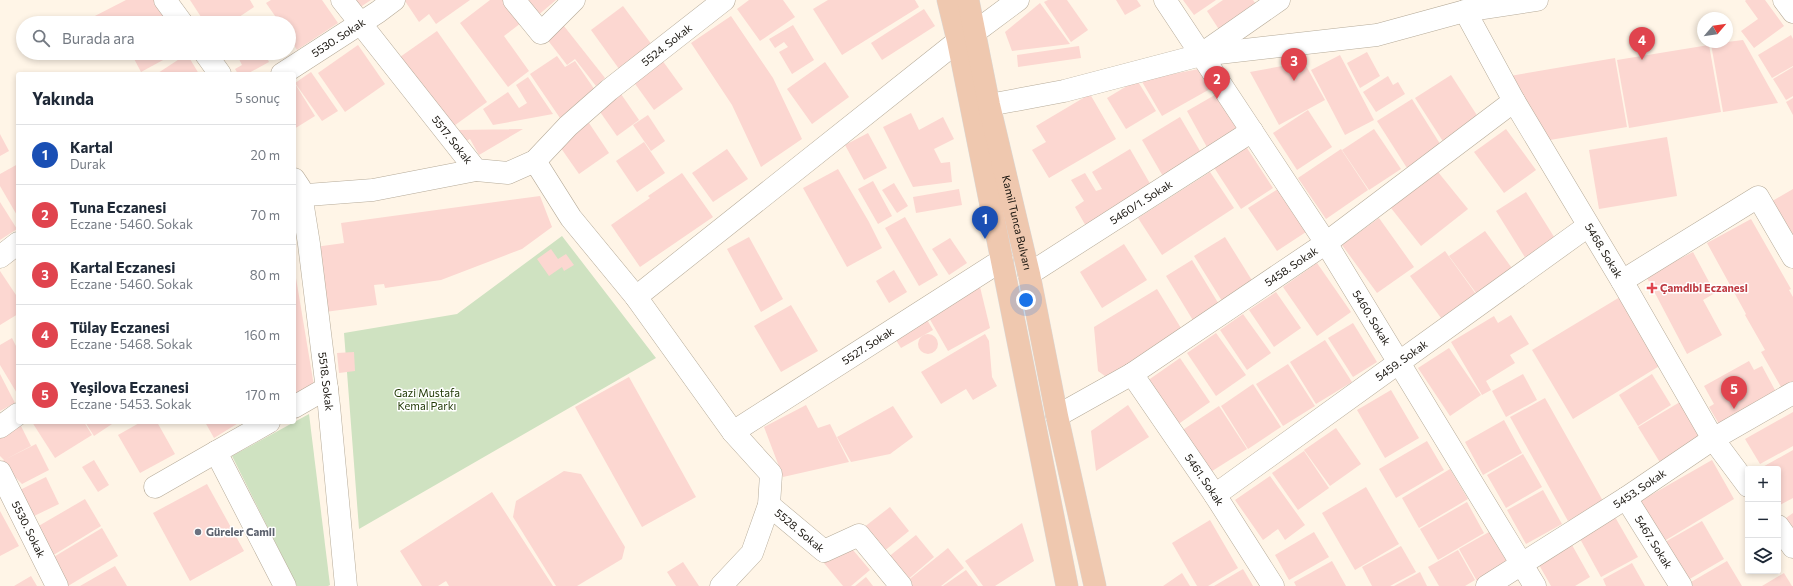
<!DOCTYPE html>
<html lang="tr">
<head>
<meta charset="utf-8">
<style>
  :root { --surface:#fff; --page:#f2f2f3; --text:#1f2937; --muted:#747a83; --line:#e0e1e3; --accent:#6d2fa5 }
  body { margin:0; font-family:Commissioner,sans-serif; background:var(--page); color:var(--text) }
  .controls { position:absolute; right:12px; bottom:12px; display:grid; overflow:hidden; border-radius:4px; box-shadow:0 2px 6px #0003 }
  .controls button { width:36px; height:36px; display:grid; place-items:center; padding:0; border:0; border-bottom:1px solid var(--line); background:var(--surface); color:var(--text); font:20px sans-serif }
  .compass { position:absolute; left:1697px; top:12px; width:36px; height:36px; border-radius:50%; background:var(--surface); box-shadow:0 2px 6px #0003; rotate:61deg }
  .you { position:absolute; left:1026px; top:300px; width:14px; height:14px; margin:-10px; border:3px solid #fff; border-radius:50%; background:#1a73e8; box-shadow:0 0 0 6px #1a73e833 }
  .badge { display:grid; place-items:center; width:26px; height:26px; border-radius:50%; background:var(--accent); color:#fff; font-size:13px; font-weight:700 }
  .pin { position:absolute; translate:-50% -33px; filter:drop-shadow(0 1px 2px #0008) }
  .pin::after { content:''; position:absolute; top:21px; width:14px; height:12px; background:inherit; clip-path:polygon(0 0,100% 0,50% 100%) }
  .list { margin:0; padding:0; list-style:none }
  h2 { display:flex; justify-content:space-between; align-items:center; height:52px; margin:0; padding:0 16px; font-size:17px }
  h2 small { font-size:13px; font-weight:400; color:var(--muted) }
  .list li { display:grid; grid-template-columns:26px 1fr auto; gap:12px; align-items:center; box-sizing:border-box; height:60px; padding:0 16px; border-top:1px solid var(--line) }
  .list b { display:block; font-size:15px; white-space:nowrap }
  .list p { margin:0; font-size:13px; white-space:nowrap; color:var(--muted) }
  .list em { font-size:13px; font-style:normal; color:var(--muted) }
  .icon { flex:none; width:22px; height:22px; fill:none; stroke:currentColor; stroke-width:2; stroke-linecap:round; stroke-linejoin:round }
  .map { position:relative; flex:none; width:1793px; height:586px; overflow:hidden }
  .search { position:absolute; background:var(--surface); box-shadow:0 2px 6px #0003; left:16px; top:16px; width:280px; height:44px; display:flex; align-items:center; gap:10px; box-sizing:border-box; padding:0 14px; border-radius:22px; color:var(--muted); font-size:15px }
  .panel { position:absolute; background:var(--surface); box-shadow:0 2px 6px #0003; left:16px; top:72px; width:280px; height:352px; border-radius:4px }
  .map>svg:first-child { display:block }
  .green { fill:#cfe2c1 }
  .building { fill:#fcd7d1 }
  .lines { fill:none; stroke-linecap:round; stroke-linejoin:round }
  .minor-casing { stroke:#b6ab99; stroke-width:23 }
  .major-casing { stroke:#dad9d8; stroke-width:23 }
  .minor { stroke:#fff; stroke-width:22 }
  .major { stroke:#efc8af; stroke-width:22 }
  .health-dot { fill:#e0444e; stroke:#fff; stroke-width:1.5 }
  .worship-dot { fill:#6b7280; stroke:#fff; stroke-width:1.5 }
  .labels { text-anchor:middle; stroke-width:3; stroke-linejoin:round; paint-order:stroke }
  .street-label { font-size:11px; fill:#18140e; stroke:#fff }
  .health-label { font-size:11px; font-weight:bold; fill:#be3a42; stroke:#fff; text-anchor:start }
  .park-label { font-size:11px; fill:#233b08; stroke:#fff }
  .worship-label { font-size:11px; font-weight:bold; fill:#5b616d; stroke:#fff; text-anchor:start }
</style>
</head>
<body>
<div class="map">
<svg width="1793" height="586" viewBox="0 0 1793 586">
  <rect width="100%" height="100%" fill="#fff5e7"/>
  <g class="green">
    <path d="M562,236L656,358L359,529L344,333L457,314Z"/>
    <path d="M309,414L330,585L328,586H297L232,456Z"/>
  </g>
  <g class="building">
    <path d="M126,0H156L168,23H94L91,18Z"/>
    <path d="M190,0H250L254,7L230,23H205Z"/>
    <path d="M271,0H322L338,23L297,50L289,37V23H280L266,3Z"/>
    <path d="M354,0H371L359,8Z"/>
    <path d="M406,0H470L436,24L429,14L419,22L405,1Z"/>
    <path d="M490,0H504L521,23L504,36L529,71L508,87L460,23Z"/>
    <path d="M522,0H556L536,17Z"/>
    <path d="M749,0H783L795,17L760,41L737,9Z"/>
    <path d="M828,0H915L919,7L842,55L813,9Z"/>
    <path d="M1048,0H1067L1088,30L1071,42L1044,2Z"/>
    <path d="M1116,0H1137L1141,6L1125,15Z"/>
    <path d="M1183,0H1216L1194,15Z"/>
    <path d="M1223,0H1253L1258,7L1220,31L1207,11Z"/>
    <path d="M1746,0H1765L1784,26L1754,48L1741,31L1758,19L1745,1Z"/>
    <path d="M1040,3L1070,44L1012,51L1005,32Z"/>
    <path d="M623,6L655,49L622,73L591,30Z"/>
    <path d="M924,9L935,26L882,60L871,43Z"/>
    <path d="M731,16L773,78L802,139L761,167L732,105L691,43Z"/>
    <path d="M560,21L605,78L596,86L575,59L567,65L543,34Z"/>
    <path d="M793,25L814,60L792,74L779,52L788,47L784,42L775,48L769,39Z"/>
    <path d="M437,31L487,102L451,128L400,57Z"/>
    <path d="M1791,35L1793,39V66L1772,78L1758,55Z"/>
    <path d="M1743,40L1778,103L1723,112L1711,44Z"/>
    <path d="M358,45L385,84L345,112L318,73Z"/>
    <path d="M1709,45L1721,112L1629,128L1617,60Z"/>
    <path d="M1079,46L1081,58L1018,67L1017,55Z"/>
    <path d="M1367,52L1380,76L1360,88L1347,63Z"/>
    <path d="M131,53H176L141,72Z"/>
    <path d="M236,53H270L272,58L268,60L269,62L247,74H238L235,69L242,65Z"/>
    <path d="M187,54L199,74H159L158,73Z"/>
    <path d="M1340,55L1374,120L1345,135L1311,70Z"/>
    <path d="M557,56L565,67L575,61L599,96L562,121L530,74Z"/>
    <path d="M1615,58L1627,127L1544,141L1510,76Z"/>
    <path d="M662,60L683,89L654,110L633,81Z"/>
    <path d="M825,62L849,97L812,124L787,89Z"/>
    <path d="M1304,62L1325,100L1279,125L1250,72Z"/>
    <path d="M1793,67V96L1786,100L1773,79Z"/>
    <path d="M1199,69L1210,89L1162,116L1141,80Z"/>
    <path d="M311,72L338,111L322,121L295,83Z"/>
    <path d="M1451,75L1480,120L1444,143L1415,98Z"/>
    <path d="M1388,76L1393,85L1398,82L1405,94L1376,112L1363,92Z"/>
    <path d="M528,77L553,114L493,125L483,109L508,92L519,108L527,103L516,85Z"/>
    <path d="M1137,80L1156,111L1126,129L1107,98Z"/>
    <path d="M294,82L315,116L294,129Z"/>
    <path d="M1220,92L1241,130L1208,149L1187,111Z"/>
    <path d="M621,94L639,120L617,136L598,109Z"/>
    <path d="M1090,94L1116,139L1049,178L1032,150L1046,142L1036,126Z"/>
    <path d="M1793,98V115L1786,102Z"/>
    <path d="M1412,99L1442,147L1407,168L1377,121Z"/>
    <path d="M1308,110L1332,147L1297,170L1273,133Z"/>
    <path d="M911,113L919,130L943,117L954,139L934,149L941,163L950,162L952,182L913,187L883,127Z"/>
    <path d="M648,115L665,141L651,151L633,125Z"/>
    <path d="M1180,117L1203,156L1164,178L1142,140Z"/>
    <path d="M587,120L609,153L579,174L556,141Z"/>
    <path d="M523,129L479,155L470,139L464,142L457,130Z"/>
    <path d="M1374,129L1401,169L1369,190L1342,150Z"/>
    <path d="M1506,129L1536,170L1504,193L1474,152Z"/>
    <path d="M868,133L887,168L864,180L845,145Z"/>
    <path d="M0,134L9,151L0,156Z"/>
    <path d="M1667,137L1677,196L1599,209L1589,150Z"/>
    <path d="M644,142L665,173L637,192L616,161Z"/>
    <path d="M1245,145L1273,188L1241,209L1213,166Z"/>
    <path d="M727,149L748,179L713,202L692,173Z"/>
    <path d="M1130,149L1152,187L1087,228L1075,207L1084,201L1071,180L1085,173L1096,191L1102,189L1092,172Z"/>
    <path d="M1341,149L1368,190L1326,219L1298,178Z"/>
    <path d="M18,164V217L0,186V174Z"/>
    <path d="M838,169L869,222L882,248L847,267L803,188Z"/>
    <path d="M1210,172L1234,208L1162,255L1138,218Z"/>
    <path d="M1438,172L1468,209L1421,246L1391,208Z"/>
    <path d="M682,173L713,217L640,267L611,225L650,198L648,196Z"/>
    <path d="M873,181L892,216L878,224L858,189Z"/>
    <path d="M894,183L908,206L897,213L882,190Z"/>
    <path d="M959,189L962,205L916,213L913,197Z"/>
    <path d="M1278,189L1306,232L1277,251L1248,208Z"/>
    <path d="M1793,189V240L1769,203Z"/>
    <path d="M1526,192L1556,240L1526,259L1496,211Z"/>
    <path d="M540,196L552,227L522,249L441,280L385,288L384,284L374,285L377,305L325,312L315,247L344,243L341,223Z"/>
    <path d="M0,202L17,229L0,240Z"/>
    <path d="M905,217L938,275L919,286L885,228Z"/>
    <path d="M1379,218L1414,267L1377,293L1342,245Z"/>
    <path d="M1751,219L1791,289L1789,290L1793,297V381L1781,387L1761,352L1765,350L1745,315L1746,314L1707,243Z"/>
    <path d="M1485,231L1514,271L1479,297L1449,256Z"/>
    <path d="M749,237L783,299L761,312L727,249Z"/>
    <path d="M1225,237L1253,282L1222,301L1194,256Z"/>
    <path d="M950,238L967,263L949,275L932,249Z"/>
    <path d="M1124,244L1147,280L1102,308L1080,272Z"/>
    <path d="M551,249L558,259L566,254L574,265L564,271L562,267L549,276L537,259Z"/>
    <path d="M1445,251L1478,297L1444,322L1410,276Z"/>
    <path d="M1693,252L1715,293L1703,300L1722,335L1687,354L1646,276Z"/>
    <path d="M1192,260L1220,306L1194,322L1166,276Z"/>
    <path d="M1317,263L1351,312L1317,336L1283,287Z"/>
    <path d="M894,270L907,292L889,303L876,281Z"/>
    <path d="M0,271L18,298V314L0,325Z"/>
    <path d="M296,278L314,386L294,397V279Z"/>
    <path d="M980,287L990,328L948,351L928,316Z"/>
    <path d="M1157,289L1184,333L1112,381L1098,371L1094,327Z"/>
    <path d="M1276,292L1301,328L1274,347L1249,310Z"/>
    <path d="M1620,297L1661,365L1573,419L1532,350Z"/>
    <path d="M791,305L818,351L781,372L754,326Z"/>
    <path d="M1243,314L1271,353L1247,370L1220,330Z"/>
    <path d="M1511,315L1529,344L1510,355L1515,363L1486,381L1491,390L1482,395L1451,342L1494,316L1498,323Z"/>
    <path d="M926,318L933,330L901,348L894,337Z"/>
    <path d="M1353,323L1377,362L1353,377L1328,338Z"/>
    <path d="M1216,333L1246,375L1216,396L1187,353Z"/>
    <circle cx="928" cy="344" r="10"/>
    <path d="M985,334L989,341L992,377L997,386L973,400L966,389L941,404L921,372Z"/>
    <path d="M12,338L18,350V395L0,365V345Z"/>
    <path d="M1325,340L1352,382L1316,404L1290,362Z"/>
    <path d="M1449,348L1481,395L1450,416L1418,368Z"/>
    <path d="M354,352L355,371L339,373L337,353Z"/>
    <path d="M1180,358L1210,402L1177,425L1147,381Z"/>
    <path d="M1749,361L1754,370L1762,366L1776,392L1719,424L1709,407L1714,404L1704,386Z"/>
    <path d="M1288,364L1315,406L1283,426L1256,384Z"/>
    <path d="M0,374L15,403L0,411Z"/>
    <path d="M1523,374L1537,400L1506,417L1492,391Z"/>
    <path d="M1652,374L1671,405L1638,426L1619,395Z"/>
    <path d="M629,377L696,497L642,527L575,407Z"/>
    <path d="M1253,384L1281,427L1248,449L1221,406Z"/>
    <path d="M1391,390L1419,438L1385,458L1357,410Z"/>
    <path d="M1545,398L1603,501L1568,521L1510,417Z"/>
    <path d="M1680,402L1703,440L1661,464L1638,427Z"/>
    <path d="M806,405L818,428L830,424L849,462L783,477L764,427Z"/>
    <path d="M1128,405L1149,437L1096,471L1091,431Z"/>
    <path d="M893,406L913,437L890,454L851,462L837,437Z"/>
    <path d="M1219,406L1247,449L1209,473L1181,431Z"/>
    <path d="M1793,412V446L1760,464L1745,439Z"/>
    <path d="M1504,420L1522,453L1483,475L1465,442Z"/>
    <path d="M19,422L31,446L6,459L36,444L49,470L22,484L0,462L4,460L0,456V428Z"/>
    <path d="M32,422H84L92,435L55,458Z"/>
    <path d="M85,422H115L94,436Z"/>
    <path d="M141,422H157L175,454L140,473L118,435Z"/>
    <path d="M205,422H240L214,438Z"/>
    <path d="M1336,428L1361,464L1330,486L1304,450Z"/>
    <path d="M1427,441L1444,470L1396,498L1379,469Z"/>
    <path d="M1793,450V498L1778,506V469H1759Z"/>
    <path d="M1304,451L1329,488L1298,510L1272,473Z"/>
    <path d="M1523,454L1542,487L1506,508L1487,475Z"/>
    <path d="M94,460L109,485L98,492L82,467Z"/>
    <path d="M1712,460L1734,499L1661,543L1637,503Z"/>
    <path d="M1450,469L1468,499L1419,528L1402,498Z"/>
    <path d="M564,471L581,474L625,547L622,559L577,586H556L513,517L516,501Z"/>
    <path d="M1270,476L1305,525L1285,540L1278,529L1263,540L1235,500Z"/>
    <path d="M46,477L59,504L32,517L10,495Z"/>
    <path d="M207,484L244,551L190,581L153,513Z"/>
    <path d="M1366,487L1399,544L1355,570L1322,513Z"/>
    <path d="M1543,490L1562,524L1526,544L1507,510Z"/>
    <path d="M492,492L553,586H449L446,581L438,586H422L400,551Z"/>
    <path d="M85,499L101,526L47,559L30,531Z"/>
    <path d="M1467,502L1484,533L1438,560L1420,529Z"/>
    <path d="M890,507L909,531L883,552L863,528Z"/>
    <path d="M0,511L19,546L0,556Z"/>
    <path d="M1793,513V534L1783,520Z"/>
    <path d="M1615,517L1638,557L1601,577L1579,537Z"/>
    <path d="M1210,520L1238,568L1208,586H1197L1172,543Z"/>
    <path d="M1702,521L1724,559L1688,580L1665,542Z"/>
    <path d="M1022,523L1034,561L995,586H983L965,561Z"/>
    <path d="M102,528L118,556L68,586L47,561Z"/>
    <path d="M1314,532L1329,557L1289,580L1275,555Z"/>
    <path d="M1489,532L1508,564L1477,581L1459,549Z"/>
    <path d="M916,535L934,557L906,581L887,558Z"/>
    <path d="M847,543L870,570L851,586H843L824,563Z"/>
    <path d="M1572,545L1590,577L1575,586H1551L1538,563Z"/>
    <path d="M1401,546L1416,572L1390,586H1372L1362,567Z"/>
    <path d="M948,548L964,568L941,586H909L906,582Z"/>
    <path d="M1458,550L1475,580L1465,586H1439L1428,567Z"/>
    <path d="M1332,561L1346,586H1296L1294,582Z"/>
    <path d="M1727,561L1742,586H1693L1691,582Z"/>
    <path d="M683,562L699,586H676L667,572Z"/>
    <path d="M1632,563L1645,586H1606L1603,579Z"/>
    <path d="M115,566L127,586H80Z"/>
    <path d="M1243,569L1253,586H1214Z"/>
    <path d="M966,570L978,586H943Z"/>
    <path d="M1420,572L1427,586H1394Z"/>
    <path d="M1182,573L1190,586H1163Z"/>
    <path d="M1784,573L1792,586H1762Z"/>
    <path d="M31,576L37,586H14Z"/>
    <path d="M866,577L873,586H855Z"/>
  </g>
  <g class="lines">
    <g class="minor-casing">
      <g id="minor">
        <path d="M165,0L182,23"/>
        <path id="s1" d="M342,0L476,170L508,173L535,161L568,126L609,90L724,0"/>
        <path d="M514,0L541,33L574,0"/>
        <path id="s2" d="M1165,0L1326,243L1535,586"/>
        <path d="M1784,0L1793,12"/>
        <path id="s3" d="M1465,11L1514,101L1622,281L1713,439L1748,486"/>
        <path d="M975,32L1018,0"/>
        <path d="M205,53L220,74"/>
        <path d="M1203,53L1279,0"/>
        <path id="s4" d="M282,74L378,12L394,0"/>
        <path d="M989,105L1064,91L1201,55L1377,35L1465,11L1537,0"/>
        <path d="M535,161L571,218L636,297L733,432L771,474L769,505L752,553L721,586"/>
        <path id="s5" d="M294,179L300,188L309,244L329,406L346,586"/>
        <path d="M294,196L373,190L476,170"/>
        <path d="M0,257L18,243"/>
        <path id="s6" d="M1029,274L1252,131"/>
        <path d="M1622,281L1758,197L1793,257"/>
        <path d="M636,297L958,41"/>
        <path id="s7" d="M1132,374L1215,495L1273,586"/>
        <path d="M294,407L327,388"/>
        <path id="s8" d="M1057,416L1132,374L1326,243L1514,101"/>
        <path d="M269,422L216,452L285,586"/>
        <path d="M0,427L18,414"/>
        <path id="s9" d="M733,432L1002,260"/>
        <path id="s10" d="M0,472L57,586"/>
        <path d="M155,487L216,452"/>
        <path id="s11" d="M1215,495L1588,226"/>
        <path id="s12" d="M1626,498L1681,586"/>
        <path id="s13" d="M769,505L824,551L859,535L901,586"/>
        <path d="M1778,526L1793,547"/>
        <path id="s14" d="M1487,586L1626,498L1713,439L1793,393"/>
      </g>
    </g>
    <g class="major-casing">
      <g id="major">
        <path d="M948,0L958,41L1067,586"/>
        <path id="s15" d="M968,0L989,105L1029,274L1057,416L1095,586"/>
      </g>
    </g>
    <use href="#minor" class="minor"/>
    <use href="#major" class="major"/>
  </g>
  <path class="health-dot" d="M1650 282h4v4h4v4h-4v4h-4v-4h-4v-4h4z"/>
  <circle class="worship-dot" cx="198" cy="532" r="4"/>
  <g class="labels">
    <g class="street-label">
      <text dy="4" stroke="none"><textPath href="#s4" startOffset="67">5530. Sokak</textPath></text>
      <text dy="4" stroke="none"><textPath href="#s1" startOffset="454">5524. Sokak</textPath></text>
      <text dy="4" stroke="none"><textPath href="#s1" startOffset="178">5517. Sokak</textPath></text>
      <text dy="4" stroke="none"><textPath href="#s6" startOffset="133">5460/1. Sokak</textPath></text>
      <text dy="4" stroke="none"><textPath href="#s15" startOffset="228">Kamil Tunca Bulvarı</textPath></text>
      <text dy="4" stroke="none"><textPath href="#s3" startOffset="277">5468. Sokak</textPath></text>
      <text dy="4" stroke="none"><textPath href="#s8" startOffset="278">5458. Sokak</textPath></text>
      <text dy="4" stroke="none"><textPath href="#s2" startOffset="379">5460. Sokak</textPath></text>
      <text dy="4" stroke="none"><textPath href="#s9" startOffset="160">5527. Sokak</textPath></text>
      <text dy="4" stroke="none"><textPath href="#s11" startOffset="230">5459. Sokak</textPath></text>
      <text dy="4" stroke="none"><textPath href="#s5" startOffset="206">5518. Sokak</textPath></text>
      <text dy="4" stroke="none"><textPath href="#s7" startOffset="128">5461. Sokak</textPath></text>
      <text dy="4" stroke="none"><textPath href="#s14" startOffset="181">5453. Sokak</textPath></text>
      <text dy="4" stroke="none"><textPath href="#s10" startOffset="64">5530. Sokak</textPath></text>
      <text dy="4" stroke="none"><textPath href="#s13" startOffset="40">5528. Sokak</textPath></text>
      <text dy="4" stroke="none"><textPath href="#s12" startOffset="52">5467. Sokak</textPath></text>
    </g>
    <g class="health-label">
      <text x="1660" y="292">Çamdibi Eczanesi</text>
    </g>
    <g class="park-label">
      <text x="427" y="397">Gazi Mustafa<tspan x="427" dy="13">Kemal Parkı</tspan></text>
    </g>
    <g class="worship-label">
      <text x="206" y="536">Güreler Camii</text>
    </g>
  </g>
</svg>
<div class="controls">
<button>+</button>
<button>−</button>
<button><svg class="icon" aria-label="layers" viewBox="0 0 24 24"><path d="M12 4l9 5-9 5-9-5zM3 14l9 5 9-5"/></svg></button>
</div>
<svg class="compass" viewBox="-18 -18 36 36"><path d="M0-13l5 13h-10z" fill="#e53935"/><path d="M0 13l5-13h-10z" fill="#747a83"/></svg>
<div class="you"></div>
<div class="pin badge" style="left:985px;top:239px;background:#1a4fb4">1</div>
<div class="pin badge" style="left:1217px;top:99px;background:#e0444e">2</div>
<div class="pin badge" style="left:1294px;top:81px;background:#e0444e">3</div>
<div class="pin badge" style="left:1642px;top:60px;background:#e0444e">4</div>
<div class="pin badge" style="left:1734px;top:409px;background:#e0444e">5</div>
<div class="search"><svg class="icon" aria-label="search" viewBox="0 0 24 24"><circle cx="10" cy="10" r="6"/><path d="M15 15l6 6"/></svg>Burada ara</div>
<section class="panel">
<h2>Yakında<small>5 sonuç</small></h2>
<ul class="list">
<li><span class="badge" style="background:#1a4fb4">1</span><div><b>Kartal</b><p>Durak</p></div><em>20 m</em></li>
<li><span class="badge" style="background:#e0444e">2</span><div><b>Tuna Eczanesi</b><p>Eczane · 5460. Sokak</p></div><em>70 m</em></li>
<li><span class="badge" style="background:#e0444e">3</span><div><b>Kartal Eczanesi</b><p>Eczane · 5460. Sokak</p></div><em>80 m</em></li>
<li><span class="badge" style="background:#e0444e">4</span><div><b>Tülay Eczanesi</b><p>Eczane · 5468. Sokak</p></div><em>160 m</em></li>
<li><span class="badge" style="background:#e0444e">5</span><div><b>Yeşilova Eczanesi</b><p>Eczane · 5453. Sokak</p></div><em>170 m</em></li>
</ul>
</section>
</div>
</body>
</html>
